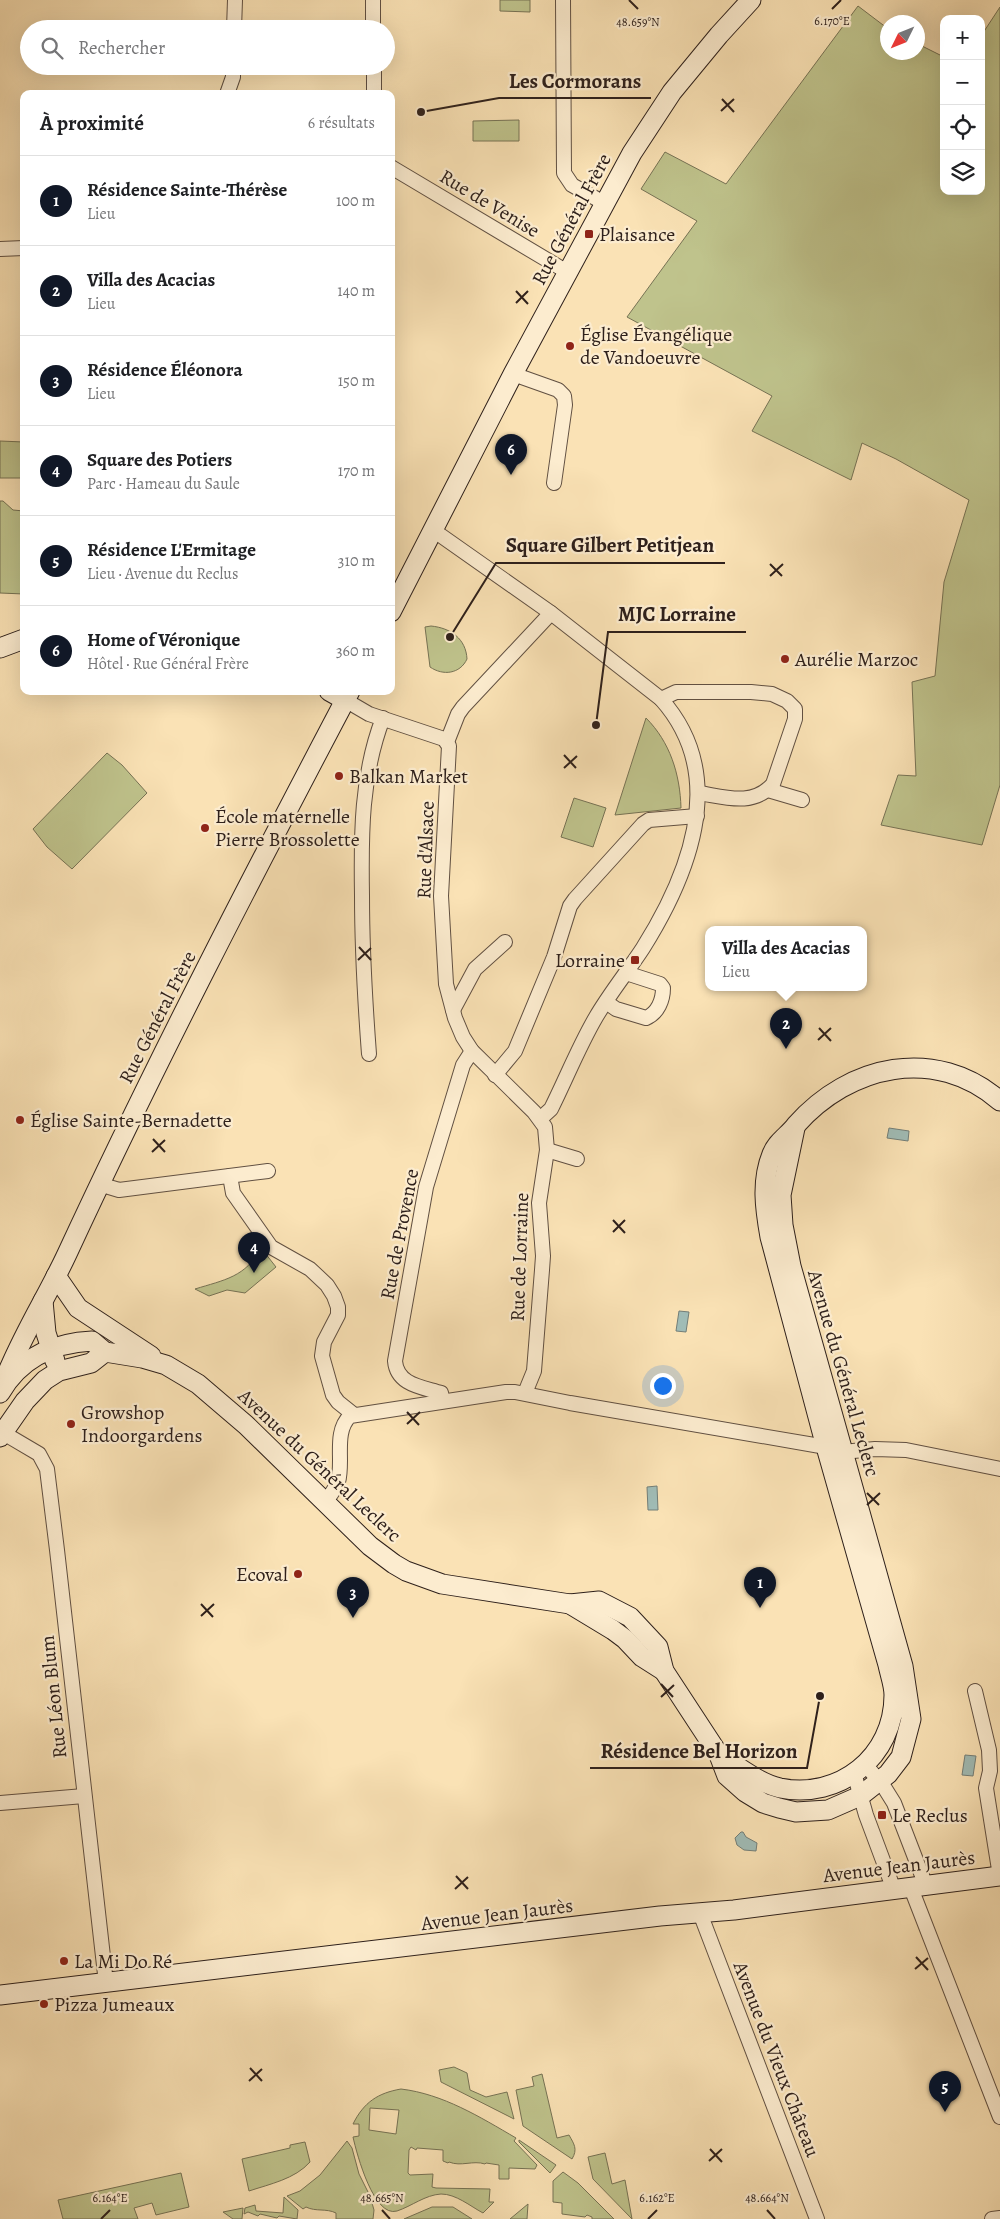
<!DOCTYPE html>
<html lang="fr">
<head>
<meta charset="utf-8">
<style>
  :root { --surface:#fff; --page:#f2f2f2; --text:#202124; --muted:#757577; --line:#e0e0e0; --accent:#111827 }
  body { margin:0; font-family:Alegreya,serif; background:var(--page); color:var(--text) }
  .controls { position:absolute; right:15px; top:15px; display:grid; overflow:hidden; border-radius:10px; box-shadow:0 5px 20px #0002 }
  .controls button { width:45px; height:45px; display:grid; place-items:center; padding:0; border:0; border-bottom:1px solid var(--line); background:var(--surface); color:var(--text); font:25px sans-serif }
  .compass { position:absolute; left:880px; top:15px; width:45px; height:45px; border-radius:50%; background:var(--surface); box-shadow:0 5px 20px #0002; rotate:227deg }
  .you { position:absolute; left:662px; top:1385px; width:18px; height:18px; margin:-12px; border:4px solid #fff; border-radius:50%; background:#1a73e8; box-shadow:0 0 0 8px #1a73e833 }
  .badge { display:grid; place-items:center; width:32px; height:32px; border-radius:50%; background:var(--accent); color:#fff; font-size:16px; font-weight:700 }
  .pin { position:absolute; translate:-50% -41px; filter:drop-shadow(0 1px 2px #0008) }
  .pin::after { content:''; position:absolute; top:26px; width:18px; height:15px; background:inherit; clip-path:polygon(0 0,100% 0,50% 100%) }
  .popup { position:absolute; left:705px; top:926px; width:162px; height:65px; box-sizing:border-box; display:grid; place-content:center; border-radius:10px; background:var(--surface); filter:drop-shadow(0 1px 4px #0005); font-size:16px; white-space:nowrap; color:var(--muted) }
  .popup b { font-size:19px; color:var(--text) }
  .popup::after { content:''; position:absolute; left:50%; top:100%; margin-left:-10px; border:10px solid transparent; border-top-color:var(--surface) }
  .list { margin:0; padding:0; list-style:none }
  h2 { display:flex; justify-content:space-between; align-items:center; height:65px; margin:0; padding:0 20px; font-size:21px }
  h2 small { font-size:16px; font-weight:400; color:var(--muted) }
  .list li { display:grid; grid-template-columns:32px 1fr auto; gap:15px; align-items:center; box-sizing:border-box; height:90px; padding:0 20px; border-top:1px solid var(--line) }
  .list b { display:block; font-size:19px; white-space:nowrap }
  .list p { margin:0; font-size:16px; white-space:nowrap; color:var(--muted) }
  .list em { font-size:16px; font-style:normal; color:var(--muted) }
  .icon { flex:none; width:28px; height:28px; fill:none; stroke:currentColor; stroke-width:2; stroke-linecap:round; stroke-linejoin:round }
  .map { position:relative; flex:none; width:1000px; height:2219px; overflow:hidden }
  .search { position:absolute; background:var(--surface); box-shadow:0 5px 20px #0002; left:20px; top:20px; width:375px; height:55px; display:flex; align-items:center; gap:12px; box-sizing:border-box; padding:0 18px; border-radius:28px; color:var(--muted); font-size:19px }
  .panel { position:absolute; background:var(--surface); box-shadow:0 5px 20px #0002; left:20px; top:90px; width:375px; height:605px; border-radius:10px }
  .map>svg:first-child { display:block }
  .green { fill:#bfc38c; stroke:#767254; fill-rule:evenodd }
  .water { fill:#a0bcb6; stroke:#727e78 }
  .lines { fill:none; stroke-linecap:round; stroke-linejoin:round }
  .street-casing { stroke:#615042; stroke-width:16 }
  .secondary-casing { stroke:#2e201b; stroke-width:21 }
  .street { stroke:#fceccf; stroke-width:14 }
  .secondary { stroke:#fceccf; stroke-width:19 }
  .ticks { fill:none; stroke:#2e201b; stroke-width:2 }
  .poi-dot { fill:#8f2418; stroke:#fceccf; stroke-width:2 }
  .labels { text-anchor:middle; stroke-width:4.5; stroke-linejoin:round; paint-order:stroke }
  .street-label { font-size:20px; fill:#2e201b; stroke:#fceccf }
  .poi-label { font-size:20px; fill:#2e201b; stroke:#fceccf; text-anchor:start }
  .ticks-label { font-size:12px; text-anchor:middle; fill:#2e201b; stroke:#fceccf; stroke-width:4.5; stroke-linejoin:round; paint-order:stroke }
  .leader { fill:none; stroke:#2e201b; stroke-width:2 }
  .callout-dot { fill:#2e201b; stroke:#fceccf; stroke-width:2 }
  .callout-label { font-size:21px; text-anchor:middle; font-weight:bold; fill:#2e201b; stroke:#fceccf; stroke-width:4.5; stroke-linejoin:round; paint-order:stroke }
</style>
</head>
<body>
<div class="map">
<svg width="1000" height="2219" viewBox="0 0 1000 2219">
  <rect width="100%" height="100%" fill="#fae2b5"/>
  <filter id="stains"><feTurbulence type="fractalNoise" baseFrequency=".004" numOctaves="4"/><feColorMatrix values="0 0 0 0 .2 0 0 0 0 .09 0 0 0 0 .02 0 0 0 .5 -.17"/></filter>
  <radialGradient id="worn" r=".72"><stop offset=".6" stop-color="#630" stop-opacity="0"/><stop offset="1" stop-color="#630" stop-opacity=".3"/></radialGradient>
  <g class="green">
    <path d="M500,0H530V12L500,11Z"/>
    <path d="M858,6L887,28L888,52H918V44L944,57V191H981V36L1000,7V785L982,845L881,825L898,775L916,776L912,682L935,676L944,582L969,500L896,459L862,443L851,480L752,431L772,396L627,317L697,221L641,189L665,152L726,184Z"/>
    <path d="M519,120V141H473V121Z"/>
    <path d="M0,441L24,442V478H0Z"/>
    <path d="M0,501H3L13,510L24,511V594L0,593Z"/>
    <path d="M431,626C451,628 466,639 467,659C460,674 443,676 430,667L425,627Z"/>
    <path d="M646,718C670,742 680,774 681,808L615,815Z"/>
    <path d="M107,753L122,765L147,793L72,869L47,847L33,829Z"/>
    <path d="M574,798L606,808L593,847L561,837Z"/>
    <path d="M261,1248L276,1267L245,1293L227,1290L209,1296L195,1289C224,1280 246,1277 261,1248Z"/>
    <path d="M454,2067L467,2073L470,2090L486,2097L507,2092L514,2119L441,2082L439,2070Z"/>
    <path d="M542,2074L557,2138L569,2135C574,2144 578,2149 572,2159L523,2126L516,2090L534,2086L532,2077Z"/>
    <path d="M401,2089C443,2094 480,2117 516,2138L514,2141L537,2165L535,2169L509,2168V2179H499V2165L486,2163L485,2164C473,2160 461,2167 449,2162L448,2163L443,2161V2150L417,2148L416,2150L411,2147L409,2150L408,2173L410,2175L433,2174L432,2187L436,2188L490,2189L489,2202H494L483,2213C470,2206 456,2194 441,2194C425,2195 412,2206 397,2211C374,2218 357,2155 353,2137L359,2136V2124H353C364,2102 378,2093 401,2089ZM370,2108L399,2110L396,2134L369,2130Z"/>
    <path d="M519,2140L556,2165L550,2173L519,2142Z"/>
    <path d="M347,2141L352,2148L359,2174L370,2196L374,2210L373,2219H336V2213C326,2208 316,2212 306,2207L303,2209L287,2196L300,2191L320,2175Z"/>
    <path d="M305,2142L310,2162C295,2179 270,2184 249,2191L242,2159L290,2148V2145Z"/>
    <path d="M605,2153L612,2184L625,2180L632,2219L593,2179L588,2157Z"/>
    <path d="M563,2172L578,2183L614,2219H592V2217L587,2215L585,2217L562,2214V2203L553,2202V2181Z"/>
    <path d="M181,2173L189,2207L156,2215L152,2203L134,2208L138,2219H63L58,2200Z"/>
    <path d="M284,2197L298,2210L297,2219L279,2216L277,2218L260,2214L258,2216L248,2212L244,2214L245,2208L255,2205L256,2211L283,2213Z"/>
    <path d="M528,2204L527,2219H510Z"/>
    <path d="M432,2207H453L472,2219H404Z"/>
    <path d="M243,2208L242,2219H233L223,2212Z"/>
  </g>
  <g class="water">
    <path d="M889,1128L909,1131L908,1141L887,1138Z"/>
    <path d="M679,1311L689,1312L686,1332L676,1331Z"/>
    <path d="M657,1486L658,1510H648L647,1487Z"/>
    <path d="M965,1755L976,1756L973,1776L962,1775Z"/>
    <path d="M741,1832H743L746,1837L757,1843L756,1851L744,1850L737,1845L735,1838Z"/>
  </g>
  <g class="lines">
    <g class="street-casing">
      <g id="street">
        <path d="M373,0V29"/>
        <path d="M563,0L564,173L572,185L604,203"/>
        <path d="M234,29L235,0"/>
        <path d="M374,66V94"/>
        <path d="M227,94L233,77V66"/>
        <path d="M391,167L569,273"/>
        <path d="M0,249L24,248"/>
        <path d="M513,374L558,390L564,396L565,405L554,483"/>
        <path d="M433,530L551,613L661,699C729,775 690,873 643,948C628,971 610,993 596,1017C579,1046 566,1079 551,1109L540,1119"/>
        <path d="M661,699L676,692H751L772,694L787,701L795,709V719L773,784C753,807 725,797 699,793"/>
        <path d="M345,700L369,714L444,739L449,746L441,896L446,984L455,1018L463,1037L472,1051L534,1112L545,1127L547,1150L539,1203L543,1256L542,1270L534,1371L525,1393"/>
        <path d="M447,742L458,714L463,707L551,613"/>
        <path d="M768,790L802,800"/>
        <path d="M606,1002L616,1009L646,1018C658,1013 663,1000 663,988L660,984L626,973"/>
        <path d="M453,1010L475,969L505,942"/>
        <path d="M369,1054C365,1001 362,948 362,895C361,835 361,775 383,718"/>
        <path d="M495,1075L515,1051L554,957L570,906L575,899L643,824L649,820L697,816"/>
        <path d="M547,1150L577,1159"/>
        <path d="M230,1176L233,1193L271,1247L310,1269L327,1285L334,1296L338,1307V1315L324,1342L322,1356L333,1395L338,1402L353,1414"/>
        <path d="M99,1184L119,1190L268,1171"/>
        <path d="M443,1401L441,1393C422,1387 397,1385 395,1361L426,1187L463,1065L472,1051"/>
        <path d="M0,1431L39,1454L47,1469L57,1550L106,1983"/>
        <path d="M842,1452L875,1449L906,1450L1000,1469"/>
        <path d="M325,1503C329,1496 335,1490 338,1482C344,1462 333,1432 350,1416L506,1392H515L570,1403L826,1447"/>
        <path d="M975,1691L989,1750L990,1771L986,1788L1000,1876"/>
        <path d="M865,1764L884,1787L894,1803L926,1886"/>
        <path d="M854,1773L866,1815L894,1890"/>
        <path d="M0,1803L84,1796"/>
        <path d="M911,1888L1000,2117"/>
        <path d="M700,1913L817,2219"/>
        <path d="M992,2219L1000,2218"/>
      </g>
    </g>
    <g class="secondary-casing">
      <g id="secondary">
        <path d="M391,612L513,374L632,153L672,92L719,35L751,0"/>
        <path d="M0,648L24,639"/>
        <path d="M329,691L345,700"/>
        <path d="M56,1276L78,1308L151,1356"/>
        <path d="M43,1301L46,1333L55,1361"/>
        <path d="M5,1379C22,1335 47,1297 67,1254C155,1064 252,877 350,691"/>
        <path d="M0,1393C20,1358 53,1343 92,1341L105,1352L142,1358L166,1365L198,1384L246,1425L370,1546L394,1564L406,1571L442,1584L570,1604L599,1601L630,1617L658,1647L664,1671L719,1755L727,1776L745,1792L763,1803L779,1808L796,1812L828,1810L860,1796L888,1774L901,1757L911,1719L903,1666L791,1266L783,1225L781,1195L795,1128"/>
        <path d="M0,1437L25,1401L45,1380L59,1371L91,1363L105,1352"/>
        <path d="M570,1604L613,1630L625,1639L642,1657L664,1671"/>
        <path d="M719,1755C738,1766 758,1783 780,1788C839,1800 894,1757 894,1695C894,1685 890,1675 888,1665L826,1447L770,1237C765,1209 761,1181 772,1154C777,1141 788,1136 796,1125C849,1065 935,1045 1000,1101"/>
        <path d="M0,1995L660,1916L734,1910L1000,1876"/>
      </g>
    </g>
    <use href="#street" class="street"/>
    <use href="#secondary" class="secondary"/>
  </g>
  <path class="ticks" d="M629,0L638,9M832,9L841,0M722,99L734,112M721,111L734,99M516,291L528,304M516,303L528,291M770,564L782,576M770,576L783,564M564,755L576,768M564,768L577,756M359,947L371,960M358,960L371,948M819,1028L831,1041M818,1040L831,1028M153,1139L165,1152M152,1152L165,1140M613,1220L625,1233M613,1232L625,1220M407,1412L419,1425M407,1424L420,1412M867,1493L879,1505M867,1505L880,1493M201,1604L213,1617M201,1616L214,1604M661,1684L673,1697M661,1697L674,1685M456,1876L468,1889M455,1889L468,1877M916,1957L928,1970M915,1969L928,1958M250,2068L262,2081M249,2081L262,2069M710,2149L722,2162M709,2161L722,2149M382,2210L390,2219M767,2210L775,2219M101,2219L110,2210M648,2219L657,2210"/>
  <g class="poi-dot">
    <rect x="584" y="229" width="10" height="10" rx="2.5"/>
    <circle cx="570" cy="346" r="5"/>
    <circle cx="785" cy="659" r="5"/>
    <circle cx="339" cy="776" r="5"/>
    <circle cx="205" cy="828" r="5"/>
    <rect x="630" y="955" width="10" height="10" rx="2.5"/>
    <circle cx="20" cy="1120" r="5"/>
    <circle cx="71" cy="1424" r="5"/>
    <circle cx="298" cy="1574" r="5"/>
    <rect x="877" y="1810" width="10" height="10" rx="2.5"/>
    <circle cx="64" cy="1961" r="5"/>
    <circle cx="44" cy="2004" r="5"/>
  </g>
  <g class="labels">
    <g class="street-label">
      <text transform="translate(490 203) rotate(31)" y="7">Rue de Venise</text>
      <text transform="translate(571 219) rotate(-62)" y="7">Rue Général Frère</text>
      <text transform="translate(425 850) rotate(-88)" y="7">Rue d'Alsace</text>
      <text transform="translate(157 1017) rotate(-63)" y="7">Rue Général Frère</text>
      <text transform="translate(399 1234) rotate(-79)" y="7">Rue de Provence</text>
      <text transform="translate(519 1257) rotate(-88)" y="7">Rue de Lorraine</text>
      <text transform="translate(844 1373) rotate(74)" y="7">Avenue du Général Leclerc</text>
      <text transform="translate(320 1465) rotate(43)" y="7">Avenue du Général Leclerc</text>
      <text transform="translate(53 1697) rotate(-96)" y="7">Rue Léon Blum</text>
      <text transform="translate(899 1866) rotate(-7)" y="7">Avenue Jean Jaurès</text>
      <text transform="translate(497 1914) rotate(-7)" y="7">Avenue Jean Jaurès</text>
      <text transform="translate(777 2059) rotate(69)" y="7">Avenue du Vieux Château</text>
    </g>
    <g class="poi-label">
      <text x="599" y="241">Plaisance</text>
      <text x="580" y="341">Église Évangélique<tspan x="580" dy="23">de Vandoeuvre</tspan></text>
      <text x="795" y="666">Aurélie Marzoc</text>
      <text x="349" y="783">Balkan Market</text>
      <text x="215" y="823">École maternelle<tspan x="215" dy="23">Pierre Brossolette</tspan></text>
      <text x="625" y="967" text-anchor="end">Lorraine</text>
      <text x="30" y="1127">Église Sainte-Bernadette</text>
      <text x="81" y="1419">Growshop<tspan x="81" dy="23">Indoorgardens</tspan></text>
      <text x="288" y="1581" text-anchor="end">Ecoval</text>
      <text x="892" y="1822">Le Reclus</text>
      <text x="74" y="1968">La Mi Do Ré</text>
      <text x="54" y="2011">Pizza Jumeaux</text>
    </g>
  </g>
  <g class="ticks-label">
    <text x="832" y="25">6.170°E</text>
    <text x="638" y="26">48.659°N</text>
    <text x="382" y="2202">48.665°N</text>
    <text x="767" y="2202">48.664°N</text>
    <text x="110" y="2202">6.164°E</text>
    <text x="657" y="2202">6.162°E</text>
  </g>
  <path class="leader" d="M421 112L499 98H651M450 637L496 563H725M596 725L608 632H746M820 1696L807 1768H590"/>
  <g class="callout-dot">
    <circle cx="421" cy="112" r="5"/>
    <circle cx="450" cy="637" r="5"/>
    <circle cx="596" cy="725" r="5"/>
    <circle cx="820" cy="1696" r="5"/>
  </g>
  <g class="callout-label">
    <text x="575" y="88">Les Cormorans</text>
    <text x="610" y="552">Square Gilbert Petitjean</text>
    <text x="677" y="621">MJC Lorraine</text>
    <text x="699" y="1758">Résidence Bel Horizon</text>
  </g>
  <rect width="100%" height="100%" filter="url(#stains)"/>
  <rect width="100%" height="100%" fill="url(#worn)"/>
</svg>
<div class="controls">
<button>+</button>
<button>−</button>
<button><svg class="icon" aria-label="locate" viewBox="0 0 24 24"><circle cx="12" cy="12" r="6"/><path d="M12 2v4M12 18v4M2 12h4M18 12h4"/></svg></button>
<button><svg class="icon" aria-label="layers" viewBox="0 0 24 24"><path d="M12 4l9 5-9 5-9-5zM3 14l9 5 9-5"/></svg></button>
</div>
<svg class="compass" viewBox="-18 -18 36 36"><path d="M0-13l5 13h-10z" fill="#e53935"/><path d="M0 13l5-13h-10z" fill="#757577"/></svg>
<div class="you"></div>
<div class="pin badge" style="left:760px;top:1608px">1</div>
<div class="pin badge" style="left:786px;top:1049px">2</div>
<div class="popup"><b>Villa des Acacias</b>Lieu</div>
<div class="pin badge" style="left:353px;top:1618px">3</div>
<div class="pin badge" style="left:254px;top:1273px">4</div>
<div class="pin badge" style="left:945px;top:2112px">5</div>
<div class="pin badge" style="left:511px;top:475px">6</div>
<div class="search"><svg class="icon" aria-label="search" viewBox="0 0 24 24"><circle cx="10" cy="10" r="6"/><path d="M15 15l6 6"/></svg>Rechercher</div>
<section class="panel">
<h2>À proximité<small>6 résultats</small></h2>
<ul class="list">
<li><span class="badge">1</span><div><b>Résidence Sainte-Thérèse</b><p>Lieu</p></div><em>100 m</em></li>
<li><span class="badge">2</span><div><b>Villa des Acacias</b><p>Lieu</p></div><em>140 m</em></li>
<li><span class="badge">3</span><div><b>Résidence Éléonora</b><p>Lieu</p></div><em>150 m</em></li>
<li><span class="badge">4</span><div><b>Square des Potiers</b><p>Parc · Hameau du Saule</p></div><em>170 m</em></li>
<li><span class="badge">5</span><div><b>Résidence L'Ermitage</b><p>Lieu · Avenue du Reclus</p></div><em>310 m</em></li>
<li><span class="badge">6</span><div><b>Home of Véronique</b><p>Hôtel · Rue Général Frère</p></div><em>360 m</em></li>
</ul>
</section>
</div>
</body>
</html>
